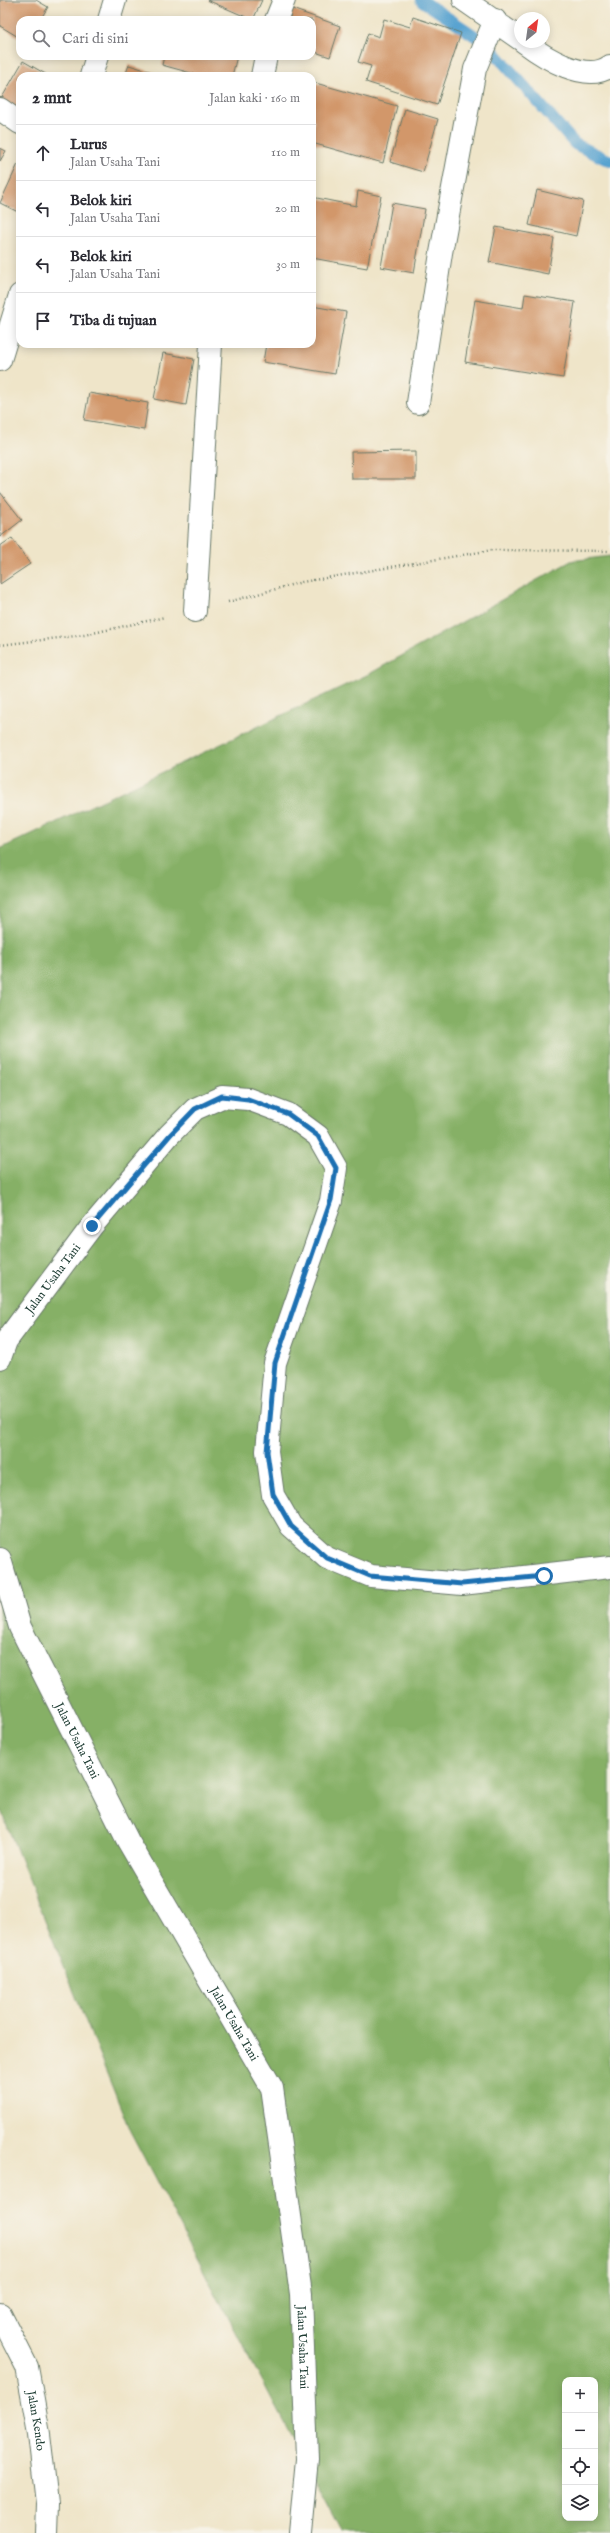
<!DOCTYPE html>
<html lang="id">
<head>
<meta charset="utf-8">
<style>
  :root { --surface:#fff; --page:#f2f2f3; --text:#2b2b33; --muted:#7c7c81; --line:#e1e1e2 }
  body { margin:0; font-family:"IM FELL English",serif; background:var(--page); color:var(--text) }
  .controls { position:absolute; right:12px; bottom:12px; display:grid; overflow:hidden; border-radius:8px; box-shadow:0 2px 10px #0003 }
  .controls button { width:36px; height:36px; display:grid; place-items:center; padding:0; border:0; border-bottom:1px solid var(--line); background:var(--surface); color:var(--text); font:20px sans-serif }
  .compass { position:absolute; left:514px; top:12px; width:36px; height:36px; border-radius:50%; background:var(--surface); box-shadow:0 2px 10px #0003; rotate:29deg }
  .stop { position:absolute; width:12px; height:12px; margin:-9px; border:3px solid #1f6fb2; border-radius:50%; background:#fff }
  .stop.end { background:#1f6fb2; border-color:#fff; box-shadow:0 1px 4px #0008 }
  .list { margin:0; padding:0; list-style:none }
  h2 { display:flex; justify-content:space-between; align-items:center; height:52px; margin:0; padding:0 16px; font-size:17px }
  h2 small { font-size:13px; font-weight:400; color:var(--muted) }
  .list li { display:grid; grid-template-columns:26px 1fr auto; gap:12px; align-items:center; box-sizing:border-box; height:56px; padding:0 16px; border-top:1px solid var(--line) }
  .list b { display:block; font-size:15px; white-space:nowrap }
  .list p { margin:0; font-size:13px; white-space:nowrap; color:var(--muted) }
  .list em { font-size:13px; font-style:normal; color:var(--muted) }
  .icon { flex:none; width:22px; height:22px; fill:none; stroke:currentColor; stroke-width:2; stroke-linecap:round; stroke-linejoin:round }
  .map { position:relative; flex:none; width:610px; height:2533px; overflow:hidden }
  .search { position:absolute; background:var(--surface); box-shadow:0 2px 10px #0003; left:16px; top:16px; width:300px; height:44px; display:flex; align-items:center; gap:10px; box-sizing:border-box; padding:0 14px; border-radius:12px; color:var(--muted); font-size:15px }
  .panel { position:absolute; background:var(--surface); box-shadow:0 2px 10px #0003; left:16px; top:72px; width:300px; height:276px; border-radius:12px }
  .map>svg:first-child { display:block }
  .forest { fill:#86b066; stroke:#52764d; fill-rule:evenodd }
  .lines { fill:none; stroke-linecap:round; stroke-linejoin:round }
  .stream { stroke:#59a3d0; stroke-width:12 }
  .building { fill:#d2976b }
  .minor-casing { stroke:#687868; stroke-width:24 }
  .path { stroke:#687868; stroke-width:2.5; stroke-dasharray:1 3; stroke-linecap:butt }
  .minor { stroke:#fff; stroke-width:22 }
  .route { stroke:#1f6fb2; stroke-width:5 }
  .labels { text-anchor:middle; stroke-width:3; stroke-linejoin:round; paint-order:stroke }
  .street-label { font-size:12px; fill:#1f3d34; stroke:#f7f3e8 }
</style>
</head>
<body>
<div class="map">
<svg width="610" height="2533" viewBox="0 0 610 2533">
  <rect width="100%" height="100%" fill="#f7f3e8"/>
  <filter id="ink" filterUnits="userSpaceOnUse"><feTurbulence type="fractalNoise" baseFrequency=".025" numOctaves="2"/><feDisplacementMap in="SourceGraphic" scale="8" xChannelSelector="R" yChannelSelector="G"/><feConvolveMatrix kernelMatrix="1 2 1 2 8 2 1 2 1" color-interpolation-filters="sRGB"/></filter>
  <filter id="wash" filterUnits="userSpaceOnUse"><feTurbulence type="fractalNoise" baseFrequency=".012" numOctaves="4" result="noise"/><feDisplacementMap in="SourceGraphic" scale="16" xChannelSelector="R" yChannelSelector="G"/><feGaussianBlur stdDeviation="0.9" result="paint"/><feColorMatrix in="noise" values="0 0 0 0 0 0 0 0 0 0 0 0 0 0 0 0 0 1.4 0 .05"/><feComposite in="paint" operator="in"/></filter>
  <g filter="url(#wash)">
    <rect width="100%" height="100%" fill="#efe5c9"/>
    <path class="forest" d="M610,556V2533H342L130,2131L0,1808V849L371,673L571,561ZM565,2380H595V2518H565Z"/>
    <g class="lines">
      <path class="stream" d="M421,0L487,44L575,144L610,161"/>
    </g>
    <g id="blocks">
      <g class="building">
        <path d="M0,0H36L48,7L40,20H20V38L0,26Z"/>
        <path d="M207,0H262L253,20Z"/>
        <path d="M292,9L340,26L330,57L312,51V20H289Z"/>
        <path d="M413,17L461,33L437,105L366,82L371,66L358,62L368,33L379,37L384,19L410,27Z"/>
        <path d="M164,56H237L232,76H202L162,65Z"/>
        <path d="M23,61L49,76H20V119L0,101Z"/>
        <path d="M129,65L165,76H125Z"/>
        <path d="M312,82L397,106L383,163L312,143L314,120L312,119Z"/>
        <path d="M405,109L438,119L423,172L390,162Z"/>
        <path d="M0,148L6,151L0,161Z"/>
        <path d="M18,164L20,165V213L0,203Z"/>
        <path d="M537,190L583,201L576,236L529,225Z"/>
        <path d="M358,191L381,196L367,268L312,258V197L356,206Z"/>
        <path d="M392,203L425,209L414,273L381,267Z"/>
        <path d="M496,227L554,238L548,274L489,262Z"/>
        <path d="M525,294L575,302L563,378L465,362L475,300L523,308Z"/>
        <path d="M312,306L346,312L335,374L263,362L266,344H312Z"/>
        <path d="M163,353L194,359L186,405L154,399Z"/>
        <path d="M89,393L148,403L144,430L84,420Z"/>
        <path d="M416,451V479H352L351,452Z"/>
        <path d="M0,492L22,520L0,537Z"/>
        <path d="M12,538L30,564L0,584V546Z"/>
      </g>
    </g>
  </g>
  <g filter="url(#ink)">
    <use href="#blocks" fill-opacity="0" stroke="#687868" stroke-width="1"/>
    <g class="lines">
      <g class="minor-casing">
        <g id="minor">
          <path d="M464,0L520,39"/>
          <path d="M109,20L115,0"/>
          <path d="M276,20L284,0"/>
          <path d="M524,42C544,57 586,84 610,66"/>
          <path d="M91,76L97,56"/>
          <path d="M262,76L266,56"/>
          <path d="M0,109L20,123"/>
          <path d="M0,360L20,295"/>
          <path d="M418,403L441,253L475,69L495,20"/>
          <path d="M195,611L211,344"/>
          <path id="s1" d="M0,1358L6,1341L92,1226L169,1135L195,1109L222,1097L248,1099L288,1114L318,1136L336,1168L331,1201L275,1363L267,1451L273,1495L291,1526L327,1558L371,1576L462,1584L610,1567"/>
          <path id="s2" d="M0,1559L20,1627L128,1841L272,2088L301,2294L307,2459L300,2533"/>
          <path id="s3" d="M0,2314L27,2367L39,2434L47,2503L46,2533"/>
        </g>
      </g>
      <g class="path">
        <path d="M228,602L302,582L492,550L610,551"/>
        <path d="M0,645L84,635L165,617"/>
      </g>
      <use href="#minor" class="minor"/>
    </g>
  </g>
  <g class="lines" filter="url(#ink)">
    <path class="route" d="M92,1226L170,1135L195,1109L222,1096L248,1099L288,1114L318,1136L336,1168L331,1200L275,1363L267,1452L273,1494L291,1526L327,1558L370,1576L462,1584L544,1576"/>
  </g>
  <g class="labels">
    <g class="street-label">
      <text dy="4" stroke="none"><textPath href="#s1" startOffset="96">Jalan Usaha Tani</textPath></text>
      <text dy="4" stroke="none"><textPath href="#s2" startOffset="198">Jalan Usaha Tani</textPath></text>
      <text dy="4" stroke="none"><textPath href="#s2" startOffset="522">Jalan Usaha Tani</textPath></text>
      <text dy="4" stroke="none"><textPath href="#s2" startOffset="858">Jalan Usaha Tani</textPath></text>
      <text dy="4" stroke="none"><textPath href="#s3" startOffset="114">Jalan Kendo</textPath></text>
    </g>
  </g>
</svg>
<div class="controls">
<button>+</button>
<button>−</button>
<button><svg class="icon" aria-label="locate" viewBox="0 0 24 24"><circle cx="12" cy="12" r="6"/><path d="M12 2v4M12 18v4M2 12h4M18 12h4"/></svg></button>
<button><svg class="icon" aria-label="layers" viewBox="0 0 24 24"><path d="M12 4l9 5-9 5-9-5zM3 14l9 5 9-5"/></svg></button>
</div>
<svg class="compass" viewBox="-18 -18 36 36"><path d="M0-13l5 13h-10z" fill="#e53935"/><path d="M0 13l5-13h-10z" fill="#7c7c81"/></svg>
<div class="stop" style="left:544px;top:1576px"></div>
<div class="stop end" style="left:92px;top:1226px"></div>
<div class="search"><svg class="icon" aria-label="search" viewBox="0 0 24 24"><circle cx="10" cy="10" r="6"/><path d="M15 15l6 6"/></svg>Cari di sini</div>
<section class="panel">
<h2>2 mnt<small>Jalan kaki · 160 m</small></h2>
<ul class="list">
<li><svg class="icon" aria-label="ahead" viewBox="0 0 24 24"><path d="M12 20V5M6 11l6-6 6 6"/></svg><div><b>Lurus</b><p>Jalan Usaha Tani</p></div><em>110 m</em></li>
<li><svg class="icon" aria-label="left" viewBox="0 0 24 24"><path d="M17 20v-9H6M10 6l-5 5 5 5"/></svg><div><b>Belok kiri</b><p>Jalan Usaha Tani</p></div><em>20 m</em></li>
<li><svg class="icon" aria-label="left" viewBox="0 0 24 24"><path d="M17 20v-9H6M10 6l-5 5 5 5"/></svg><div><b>Belok kiri</b><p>Jalan Usaha Tani</p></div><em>30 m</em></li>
<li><svg class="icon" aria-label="arrive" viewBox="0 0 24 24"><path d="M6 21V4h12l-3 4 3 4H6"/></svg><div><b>Tiba di tujuan</b></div></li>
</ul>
</section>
</div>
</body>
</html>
